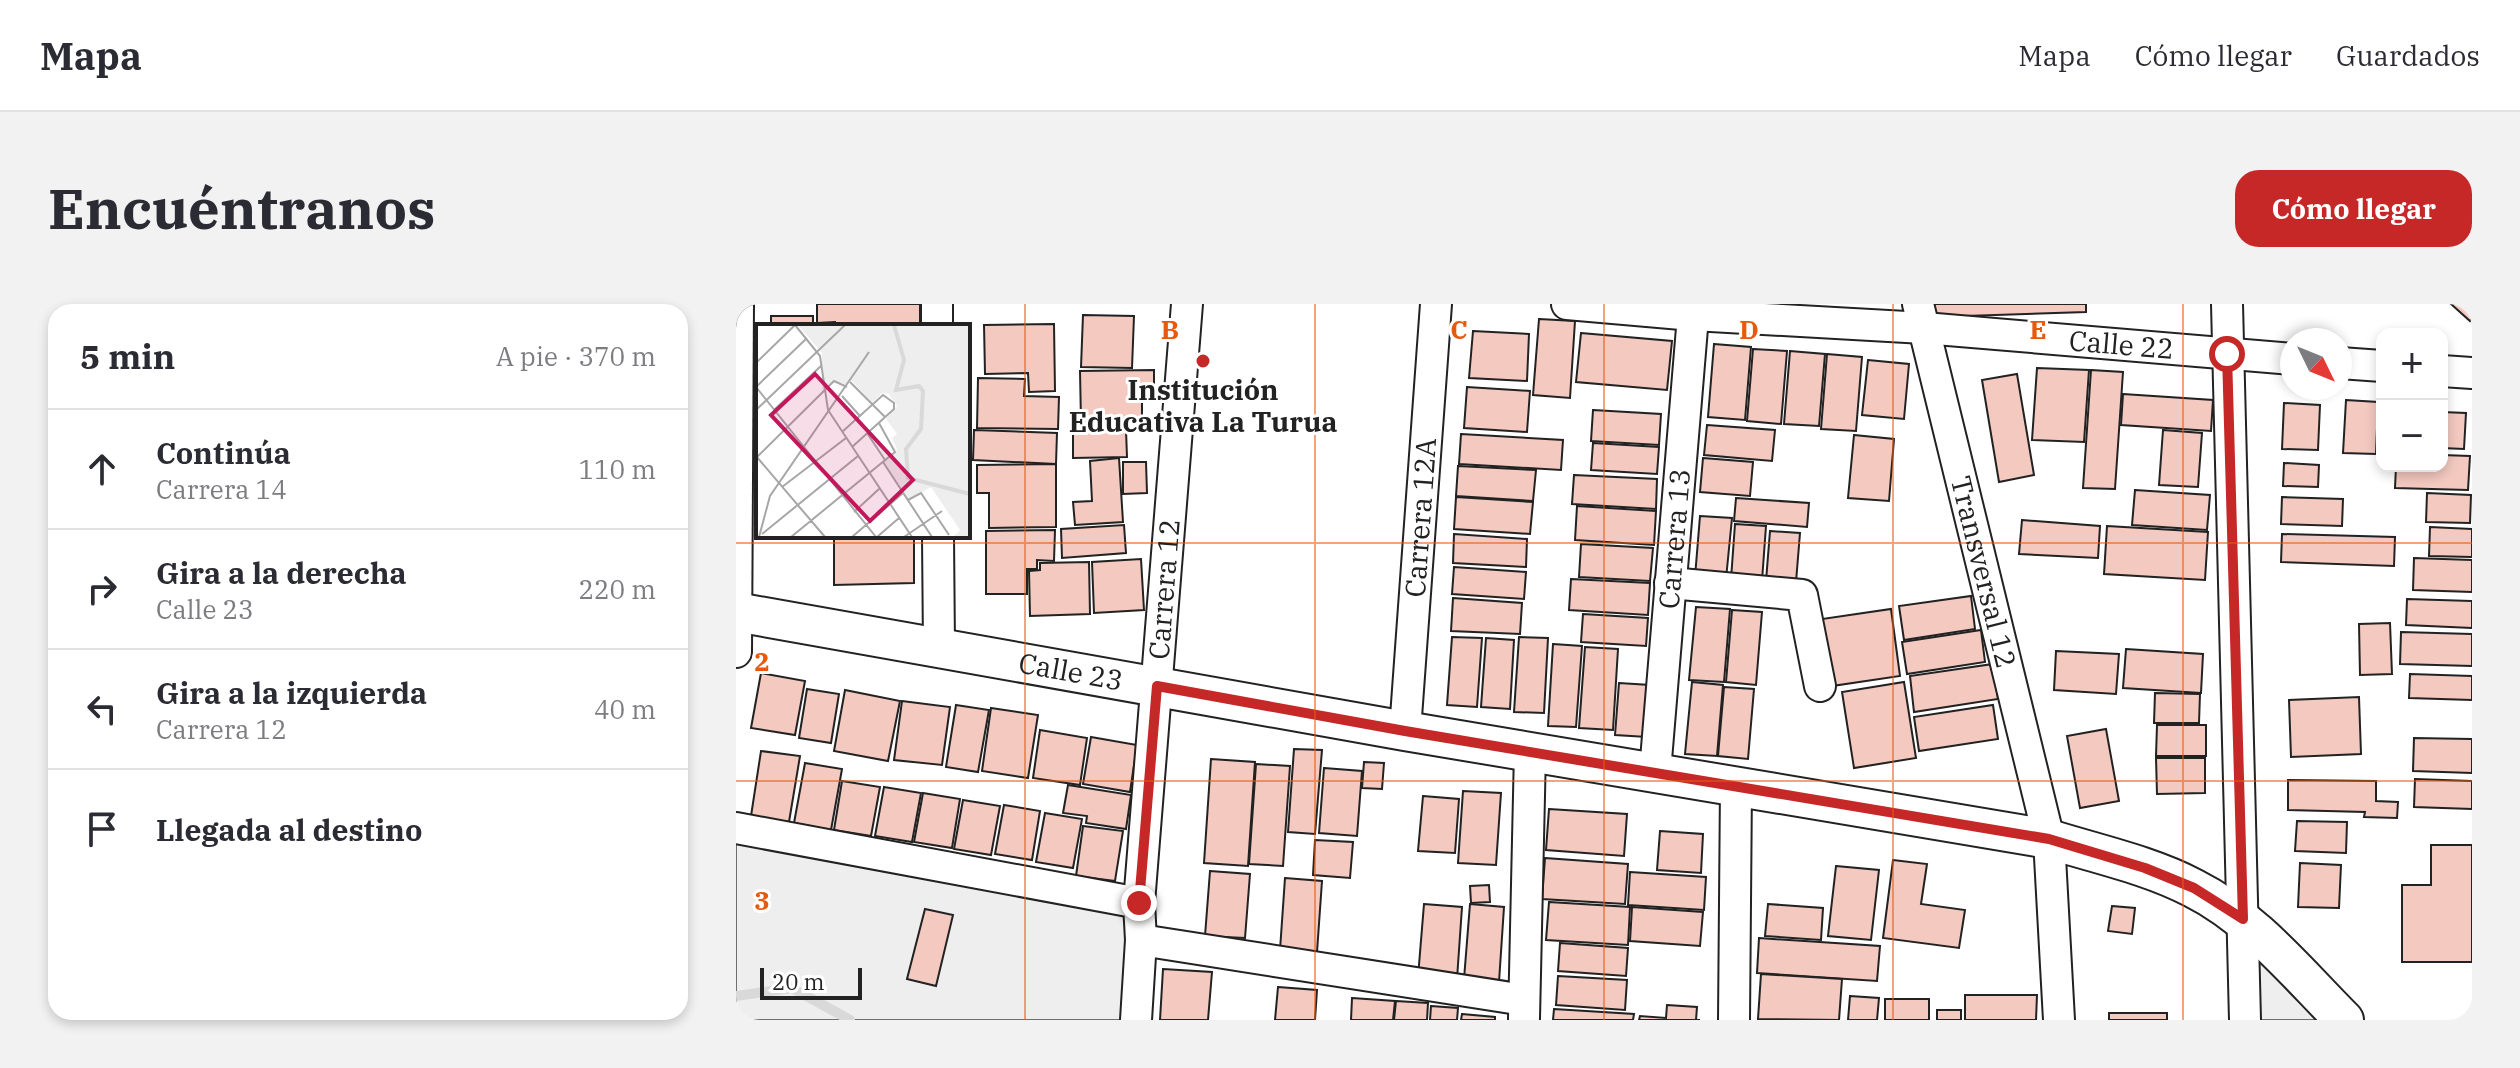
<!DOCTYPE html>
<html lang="es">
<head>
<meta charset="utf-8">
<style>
  :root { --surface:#fff; --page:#f2f2f3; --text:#2b2b33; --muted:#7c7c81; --line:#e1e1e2; --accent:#c62828 }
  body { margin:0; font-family:"IBM Plex Serif",serif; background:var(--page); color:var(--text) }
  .controls { position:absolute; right:24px; top:24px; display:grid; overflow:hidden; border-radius:16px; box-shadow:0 4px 12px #0003 }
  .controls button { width:72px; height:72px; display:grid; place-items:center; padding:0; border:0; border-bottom:2px solid var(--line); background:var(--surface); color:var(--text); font:40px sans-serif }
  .compass { position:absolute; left:1544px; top:24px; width:72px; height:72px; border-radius:50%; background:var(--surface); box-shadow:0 4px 12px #0003; rotate:133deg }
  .scale { position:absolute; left:24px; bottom:20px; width:102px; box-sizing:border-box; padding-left:8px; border:4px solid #222; border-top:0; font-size:22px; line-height:28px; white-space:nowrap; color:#222; -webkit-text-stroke:6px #fff; paint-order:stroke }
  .stop { position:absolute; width:24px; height:24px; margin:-18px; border:6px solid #c62828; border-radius:50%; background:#fff }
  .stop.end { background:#c62828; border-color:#fff; box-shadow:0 2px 8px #0008 }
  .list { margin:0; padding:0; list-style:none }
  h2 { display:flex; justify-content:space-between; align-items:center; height:104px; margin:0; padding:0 32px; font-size:34px }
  h2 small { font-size:26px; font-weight:400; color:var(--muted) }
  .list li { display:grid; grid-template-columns:52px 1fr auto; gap:24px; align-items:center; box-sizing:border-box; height:120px; padding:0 32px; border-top:2px solid var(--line) }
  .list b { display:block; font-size:30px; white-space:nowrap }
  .list p { margin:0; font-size:26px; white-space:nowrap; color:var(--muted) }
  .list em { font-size:26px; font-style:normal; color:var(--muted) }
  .icon { flex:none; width:44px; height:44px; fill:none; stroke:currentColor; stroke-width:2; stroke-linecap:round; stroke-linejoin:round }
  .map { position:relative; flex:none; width:1736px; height:716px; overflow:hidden; border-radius:24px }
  header { display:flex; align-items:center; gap:48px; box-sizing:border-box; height:112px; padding:0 40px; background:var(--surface); border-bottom:2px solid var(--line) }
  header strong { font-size:38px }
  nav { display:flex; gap:44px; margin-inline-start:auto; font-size:28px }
  .intro { display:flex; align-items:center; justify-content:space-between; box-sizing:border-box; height:192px; padding:0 48px }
  h1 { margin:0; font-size:56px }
  .button { padding:20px 36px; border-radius:24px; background:var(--accent); color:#fff; font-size:28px; font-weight:700 }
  main { display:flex; gap:48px; padding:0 48px }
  aside { flex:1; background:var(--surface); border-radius:24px; box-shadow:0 4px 12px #0003 }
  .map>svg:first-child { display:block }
  .green { fill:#eee; stroke:#6f6f6f; stroke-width:2 }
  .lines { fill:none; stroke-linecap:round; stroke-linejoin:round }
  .stream { stroke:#d9d9d9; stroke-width:10 }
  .building { fill:#f3c9c0; stroke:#222; stroke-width:2 }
  .minor-casing { stroke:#222; stroke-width:34 }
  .tertiary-casing { stroke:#222; stroke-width:42 }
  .minor { stroke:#fff; stroke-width:30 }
  .tertiary { stroke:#fff; stroke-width:38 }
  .route { stroke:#c62828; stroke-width:10 }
  .grid { fill:none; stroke:#e8590c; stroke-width:2; stroke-opacity:0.55 }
  .poi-dot { fill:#c62828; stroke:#fff; stroke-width:3 }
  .labels { text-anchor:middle; stroke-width:6; stroke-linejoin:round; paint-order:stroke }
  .street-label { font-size:28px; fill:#222; stroke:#fff }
  .poi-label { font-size:28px; font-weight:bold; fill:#222; stroke:#fff }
  .inset-river { fill:none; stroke:#d9d9d9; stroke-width:4 }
  .inset-road { fill:none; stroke:#a7a7a7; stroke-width:2 }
  .view { fill:#c2185b; fill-opacity:0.15; stroke:#c2185b; stroke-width:4 }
  .inset-edge { fill:none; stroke:#222; stroke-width:4 }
  .grid-label { font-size:26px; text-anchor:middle; font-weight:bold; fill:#e8590c; stroke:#fff; stroke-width:6; stroke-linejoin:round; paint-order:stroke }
</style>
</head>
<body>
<header>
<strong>Mapa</strong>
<nav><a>Mapa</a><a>Cómo llegar</a><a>Guardados</a></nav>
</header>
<div class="intro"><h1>Encuéntranos</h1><a class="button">Cómo llegar</a></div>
<main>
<aside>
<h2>5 min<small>A pie · 370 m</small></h2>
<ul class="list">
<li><svg class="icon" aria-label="ahead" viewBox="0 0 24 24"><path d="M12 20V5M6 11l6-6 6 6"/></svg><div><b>Continúa</b><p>Carrera 14</p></div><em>110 m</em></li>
<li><svg class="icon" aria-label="right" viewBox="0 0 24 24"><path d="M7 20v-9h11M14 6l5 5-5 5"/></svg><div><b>Gira a la derecha</b><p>Calle 23</p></div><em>220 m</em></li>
<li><svg class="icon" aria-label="left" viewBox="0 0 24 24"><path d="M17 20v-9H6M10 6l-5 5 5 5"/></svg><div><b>Gira a la izquierda</b><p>Carrera 12</p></div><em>40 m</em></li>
<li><svg class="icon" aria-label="arrive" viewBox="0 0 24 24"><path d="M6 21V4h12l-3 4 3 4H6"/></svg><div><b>Llegada al destino</b></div></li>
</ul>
</aside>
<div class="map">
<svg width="1736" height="716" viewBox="0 0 1736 716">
  <rect width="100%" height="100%" fill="#fff"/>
  <g class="green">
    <path d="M0,534L394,609L390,716H0Z"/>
    <path d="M1515,635L1597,716H1517Z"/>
  </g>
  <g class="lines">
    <path class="stream" d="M0,692L56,684L114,716"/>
  </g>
  <g class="building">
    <path d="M81,0H184V22H99V18L81,19Z"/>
    <path d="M1197,0H1350V8L1198,13Z"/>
    <path d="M1715,0H1736V15L1734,17Z"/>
    <path d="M347,11L398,12L396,64L345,63Z"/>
    <rect x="35" y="12" width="42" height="10"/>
    <path d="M803,15L839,17L834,94L797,91Z"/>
    <path d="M318,20L319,87L293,88L292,69L249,70L248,21Z"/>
    <path d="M737,27L793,30L791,77L733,74Z"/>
    <path d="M845,29L936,37L931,86L840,78Z"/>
    <path d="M978,40L1015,43L1009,116L972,113Z"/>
    <path d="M1017,45L1051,47L1045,120L1011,117Z"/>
    <path d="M1054,47L1089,50L1083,122L1048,120Z"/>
    <path d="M1091,50L1126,53L1120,127L1085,125Z"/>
    <path d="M1132,56L1173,60L1168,115L1126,111Z"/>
    <path d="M1301,64L1353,66L1348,138L1296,136Z"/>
    <path d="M418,66V86L406,87V117L345,118L344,67Z"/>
    <path d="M1355,66L1387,68L1379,185L1347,184Z"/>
    <path d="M1281,70L1298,171L1263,178L1246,76Z"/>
    <path d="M242,74L289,75L288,92L323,93L322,125L241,124Z"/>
    <path d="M731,83L794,87L791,128L728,124Z"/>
    <path d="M1387,90L1477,96L1475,127L1385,121Z"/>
    <path d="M1610,96L1642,98L1640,150L1607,149Z"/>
    <path d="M1548,99L1584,101L1582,146L1546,145Z"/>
    <path d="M857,106L925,110L923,141L855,137Z"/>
    <path d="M1706,108L1730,109L1728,145L1706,144Z"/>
    <path d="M971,121L1039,126L1036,157L968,151Z"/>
    <path d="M238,126L321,129L320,160L237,156Z"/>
    <path d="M337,126H390L391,153L337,154Z"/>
    <path d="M1427,126L1466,129L1462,183L1423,181Z"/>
    <path d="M725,130L827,136L825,166L723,160Z"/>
    <path d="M1118,131L1158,135L1153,197L1112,194Z"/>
    <path d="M857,139L923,143L921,170L855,166Z"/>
    <path d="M1706,151L1734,152L1732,186L1659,184L1660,162H1706Z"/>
    <path d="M383,154L387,218L339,221L337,198L356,197L354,157Z"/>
    <path d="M967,154L1017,158L1014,192L964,188Z"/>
    <path d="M387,158H410L411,189L387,190Z"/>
    <path d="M1548,159L1583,161L1582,183L1547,182Z"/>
    <path d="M320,160V223L253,224V189H241V161Z"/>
    <path d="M722,162L800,166L797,197L720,192Z"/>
    <path d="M838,171L921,175L920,205L836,200Z"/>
    <path d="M1399,186L1474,191L1471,226L1396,221Z"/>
    <path d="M1691,189L1735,191L1734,219L1690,218Z"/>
    <path d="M720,193L797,198L794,230L718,225Z"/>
    <path d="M1546,193L1607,195L1606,222L1545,220Z"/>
    <path d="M1000,194L1073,199L1071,223L998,217Z"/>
    <path d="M841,202L920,207L918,241L839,236Z"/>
    <path d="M964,212L996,214L990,275L959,273Z"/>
    <path d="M1286,216L1364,222L1362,254L1283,250Z"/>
    <path d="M999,220L1030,222L1026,277L995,275Z"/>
    <path d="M388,221L390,249L326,254L325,225Z"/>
    <path d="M1371,222L1472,228L1469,276L1368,270Z"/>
    <path d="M1694,223L1736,225V253L1693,252Z"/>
    <path d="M319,226L318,257L301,256V265H291V290H250V227Z"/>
    <path d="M1034,227L1064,229L1060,278L1030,277Z"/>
    <path d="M718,230L791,235L790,263L717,259Z"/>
    <path d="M1546,230L1659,233L1658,262L1545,258Z"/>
    <path d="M98,232H178V279L98,281Z"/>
    <path d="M845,240L917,244L914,277L843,273Z"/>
    <path d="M1678,254L1736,256V288L1677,286Z"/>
    <path d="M405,255L408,306L358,309L356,258Z"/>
    <path d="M353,258L354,310L294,312L293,267L304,266V259Z"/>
    <path d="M718,263L790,268L788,295L716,290Z"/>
    <path d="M835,275L914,279L912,311L833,306Z"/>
    <path d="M1235,292L1239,325L1168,336L1163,302Z"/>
    <path d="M717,294L786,299L784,330L715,327Z"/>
    <path d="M1671,295L1736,297V324L1670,321Z"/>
    <path d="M960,303L994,305L988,378L953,376Z"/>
    <path d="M1155,305L1164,372L1096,382L1086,315Z"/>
    <path d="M996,306L1026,308L1020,381L990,378Z"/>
    <path d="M847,310L912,314L910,342L845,338Z"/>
    <path d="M1654,319L1656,370L1624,371L1623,320Z"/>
    <path d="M1245,326L1249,358L1171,370L1166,338Z"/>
    <path d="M1665,328L1736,330V362L1664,360Z"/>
    <path d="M716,333L746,334L741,403L711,401Z"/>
    <path d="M783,333L812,334L808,409L778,408Z"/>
    <path d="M750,334L778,336L774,405L745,403Z"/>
    <path d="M817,340L846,342L840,423L812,422Z"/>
    <path d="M849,343L882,345L877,426L843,424Z"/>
    <path d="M1390,345L1467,350L1465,389L1387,384Z"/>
    <path d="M1320,347L1383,350L1380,390L1318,386Z"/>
    <path d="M1257,360L1262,395L1178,408L1174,372Z"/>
    <path d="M25,369L69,377L59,431L15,424Z"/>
    <path d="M1674,370L1736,372V396L1673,394Z"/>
    <path d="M956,378L987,381L981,452L949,450Z"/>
    <path d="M1168,378L1180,454L1118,464L1106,388Z"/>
    <path d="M883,379L914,381L911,433L879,431Z"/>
    <path d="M988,383L1018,385L1012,455L982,452Z"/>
    <path d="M71,385L103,390L95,439L63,434Z"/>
    <path d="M109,386L164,397L152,457L98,447Z"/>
    <path d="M1419,389L1464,390L1463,419H1418Z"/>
    <path d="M1623,393L1625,450L1555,453L1553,396Z"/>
    <path d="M166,397L214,403L206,461L158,456Z"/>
    <path d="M220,401L253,406L242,468L210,463Z"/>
    <path d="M1257,401L1262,435L1183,447L1178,413Z"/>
    <path d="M255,404L302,411L292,474L246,467Z"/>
    <path d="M1421,421H1470V452H1420Z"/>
    <path d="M1370,425L1383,497L1344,504L1331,432Z"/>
    <path d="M304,426L351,434L344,481L297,474Z"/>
    <path d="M355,433L401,441L394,488L347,480Z"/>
    <path d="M1678,434L1736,435V469L1677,467Z"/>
    <path d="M558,445L586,446L579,530L552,528Z"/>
    <path d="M25,447L64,452L53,518L15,512Z"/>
    <path d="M1420,454H1469V489L1421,490Z"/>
    <path d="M475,455L519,458L512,562L468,559Z"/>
    <path d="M628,458L648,459L646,485L626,484Z"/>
    <path d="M69,459L106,465L95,526L58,519Z"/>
    <path d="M520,460L554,462L547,562L513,560Z"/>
    <path d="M588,464L626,467L621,532L583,529Z"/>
    <path d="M1679,475L1736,477V505L1678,503Z"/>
    <path d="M1552,476L1640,477V497L1662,498L1661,514L1628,513L1629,508L1552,506Z"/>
    <path d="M106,477L144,483L135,532L98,526Z"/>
    <path d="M332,481L395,491L390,525L350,519L351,512L327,509Z"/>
    <path d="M148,483L185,489L176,538L139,532Z"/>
    <path d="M727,487L765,489L760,561L722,559Z"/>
    <path d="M187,489L224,495L216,544L178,538Z"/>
    <path d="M687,492L723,495L719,549L682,547Z"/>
    <path d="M227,496L264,502L255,551L218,545Z"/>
    <path d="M268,501L304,507L296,556L259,550Z"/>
    <path d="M813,505L891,510L888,552L810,546Z"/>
    <path d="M309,509L346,515L337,564L300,558Z"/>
    <path d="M1561,517L1611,518L1610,549L1559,547Z"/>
    <path d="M347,522L387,527L379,577L340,572Z"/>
    <path d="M924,527L967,530L965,569L921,566Z"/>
    <path d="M579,536L617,538L614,574L577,571Z"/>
    <path d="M1695,541H1736V658H1666V581H1695Z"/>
    <path d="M809,554L892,560L889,600L806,595Z"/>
    <path d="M1157,556L1191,560L1185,600L1229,606L1223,644L1147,634Z"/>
    <path d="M1564,559L1605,561L1603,604L1562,603Z"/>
    <path d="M1100,562L1143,566L1135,636L1092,632Z"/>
    <path d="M474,567L514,570L509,634L469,632Z"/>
    <path d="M894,568L970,573L968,606L892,601Z"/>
    <path d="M549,574L586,577L581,648L544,646Z"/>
    <path d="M753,581L754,598L735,599L734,582Z"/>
    <path d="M813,598L894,603L892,641L810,636Z"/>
    <path d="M688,600L726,603L721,675L682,673Z"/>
    <path d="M734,600L768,603L763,678L728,675Z"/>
    <path d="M1032,600L1087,604L1085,636L1029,632Z"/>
    <path d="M1376,602L1399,604L1396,630L1372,627Z"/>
    <path d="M896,603L967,608L964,642L894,637Z"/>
    <path d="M189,605L217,611L200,682L171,675Z"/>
    <path d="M1023,634L1144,642L1141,677L1021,669Z"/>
    <path d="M824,639L892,644L890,672L822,667Z"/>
    <path d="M427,665L476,668L472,716H424Z"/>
    <path d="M1025,670L1106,675L1103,716L1022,715Z"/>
    <path d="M822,672L891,676L889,706L820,701Z"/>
    <path d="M542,683L581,686L579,716H539Z"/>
    <path d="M1229,691H1301L1300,716H1229Z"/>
    <path d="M1114,692L1143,694L1141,716H1112Z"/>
    <path d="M616,694L659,697L657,716H615Z"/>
    <rect x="1149" y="695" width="44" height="21"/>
    <path d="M660,697L692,699L691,716H658Z"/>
    <path d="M931,701L961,703L960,716H964H903L904,712L930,714Z"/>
    <path d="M695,702L722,704L721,716H694Z"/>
    <path d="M818,705L898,710L897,716H817Z"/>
    <rect x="1201" y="706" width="24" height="10"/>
    <rect x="1373" y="709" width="58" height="7"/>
    <path d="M726,710L759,713V716H725Z"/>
  </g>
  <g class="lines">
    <g class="minor-casing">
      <g id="minor">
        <path d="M201,0V22"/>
        <path id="s1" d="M831,0L957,11L1188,24L1556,55"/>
        <path id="s2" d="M1182,0L1313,535L1323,716"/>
        <path d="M1491,0L1509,716"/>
        <path d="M1604,59L1646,62"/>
        <path d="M1706,67L1736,69"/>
        <path d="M202,232L203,344"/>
        <path d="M934,279L1066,291L1084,382"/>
        <path d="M0,348L2,0"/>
        <path id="s3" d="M669,427L700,0"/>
        <path id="s4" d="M919,468L958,0"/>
        <path d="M0,524L403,599"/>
        <path d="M405,636L788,696"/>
        <path d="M788,714L794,447"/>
        <path id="s5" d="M400,716L405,636L403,599L451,0"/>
        <path d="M998,716L1000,481"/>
      </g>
    </g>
    <g class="tertiary-casing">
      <g id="tertiary">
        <path id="s6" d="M0,308L669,427L1313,535C1361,550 1413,561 1457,584C1517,614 1562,670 1608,716"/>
      </g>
    </g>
    <use href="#minor" class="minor"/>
    <use href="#tertiary" class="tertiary"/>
  </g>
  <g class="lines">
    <path class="route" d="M403,599L421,382L669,427L1313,535L1409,564L1458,584L1507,615L1491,50"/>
  </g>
  <path class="grid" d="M289,0V716M579,0V716M868,0V716M1157,0V716M1447,0V716M0,239H1736M0,477H1736"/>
  <circle class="poi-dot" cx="467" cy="57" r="8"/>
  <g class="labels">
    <g class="street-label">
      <text dy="10" stroke="none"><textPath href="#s1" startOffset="556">Calle 22</textPath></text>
      <text dy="10" stroke="none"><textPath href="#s3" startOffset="214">Carrera 12A</textPath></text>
      <text dy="10" stroke="none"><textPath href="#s4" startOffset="234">Carrera 13</textPath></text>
      <text dy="10" stroke="none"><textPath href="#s2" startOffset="276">Transversal 12</textPath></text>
      <text dy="10" stroke="none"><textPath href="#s5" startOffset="432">Carrera 12</textPath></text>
      <text dy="10" stroke="none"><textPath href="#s6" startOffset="340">Calle 23</textPath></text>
    </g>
    <g class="poi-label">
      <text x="467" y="96">Institución<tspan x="467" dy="32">Educativa La Turua</tspan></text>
    </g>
  </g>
  <g transform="translate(20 20)">
    <rect width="214" height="214" fill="#fff"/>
    <path d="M42,1H214V213H197L204,206L175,163L152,176L128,138L141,126L136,114L141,110L130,95L141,82L133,70L126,69L116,79L95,56L91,61L78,57L66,68V29Z" fill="#eee"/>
    <path class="inset-river" d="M138,1L148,36L140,66L163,62L167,67L165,105L150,125L152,154L214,170"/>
    <path class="inset-road" d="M39,1L64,32L72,86L156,213M0,39L39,1M94,58L129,93M0,63L120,213M0,63L51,14M86,72L104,92M0,86L89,1M18,86L66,41M86,108L127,71L138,79V85L96,123M111,109L129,136M0,132L69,213M0,134L78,57L91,63M127,138L176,213M26,163L90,114M152,176L165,169L193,211M98,188L123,165M6,210L102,132M3,213L14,172L113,28M35,213L139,128L123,99M96,213L147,169M121,213L143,194M148,213L186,187"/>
    <path class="view" d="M59,50L157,156L114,197L15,91Z"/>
    <rect width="214" height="214" class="inset-edge"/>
  </g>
  <g class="grid-label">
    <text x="434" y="35">B</text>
    <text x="723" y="35">C</text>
    <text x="1013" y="35">D</text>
    <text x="1302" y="35">E</text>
    <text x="26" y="367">2</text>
    <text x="26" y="606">3</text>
  </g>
</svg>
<div class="controls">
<button>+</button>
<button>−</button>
</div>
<svg class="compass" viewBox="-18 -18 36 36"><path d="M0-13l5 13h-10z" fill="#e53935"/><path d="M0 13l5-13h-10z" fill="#7c7c81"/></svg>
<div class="scale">20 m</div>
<div class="stop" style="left:1491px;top:50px"></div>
<div class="stop end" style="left:403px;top:599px"></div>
</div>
</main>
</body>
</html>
